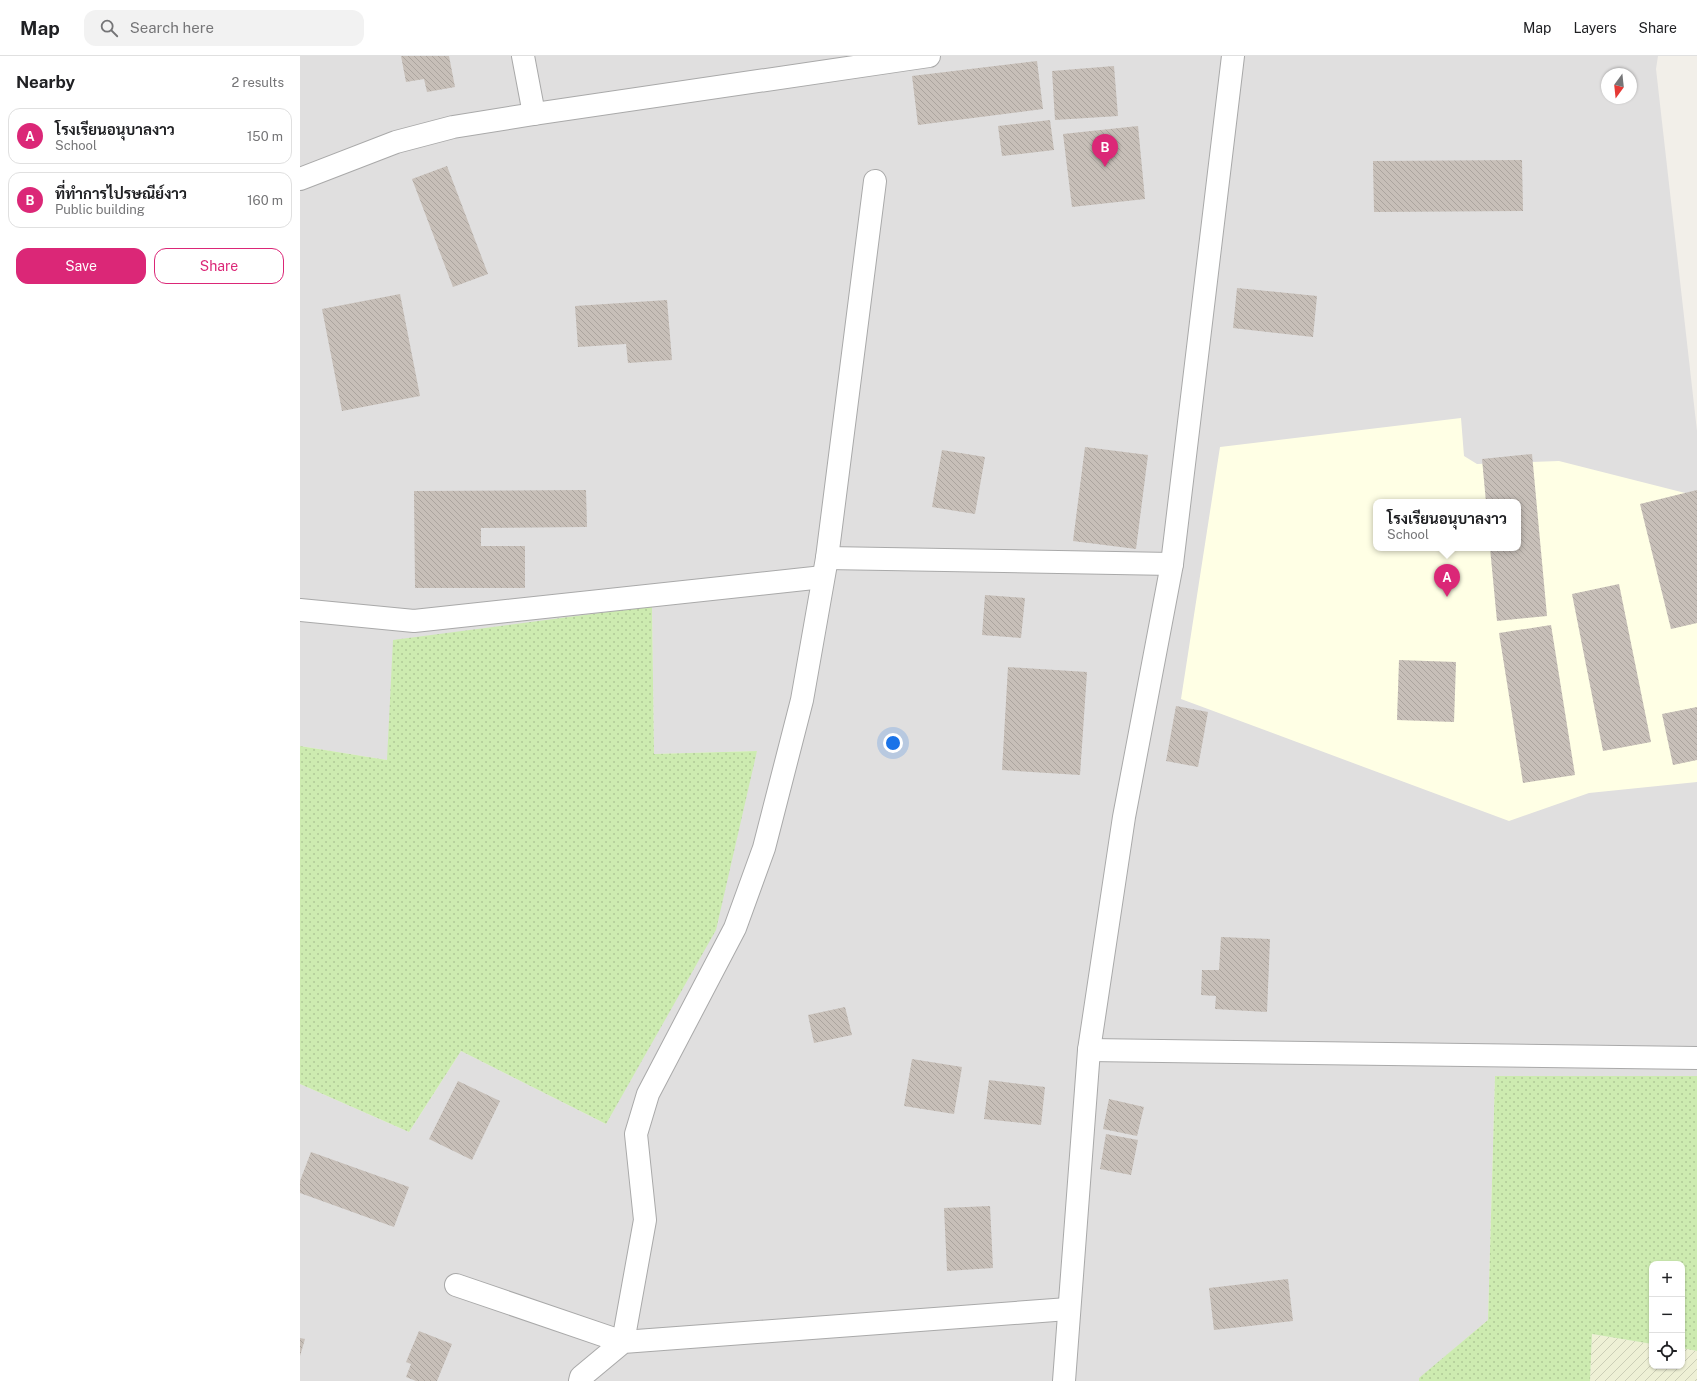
<!DOCTYPE html>
<html lang="en">
<head>
<meta charset="utf-8">
<style>
  :root { --surface:#fff; --page:#f2f2f2; --text:#202124; --muted:#757577; --line:#e0e0e0; --accent:#db2777 }
  body { margin:0; font-family:"Public Sans",Sarabun,sans-serif; background:var(--page); color:var(--text) }
  .controls { position:absolute; right:12px; bottom:12px; display:grid; overflow:hidden; border-radius:8px; box-shadow:0 1px 3px #0004 }
  .controls button { width:36px; height:36px; display:grid; place-items:center; padding:0; border:0; border-bottom:1px solid var(--line); background:var(--surface); color:var(--text); font:20px sans-serif }
  .compass { position:absolute; left:1301px; top:12px; width:36px; height:36px; border-radius:50%; background:var(--surface); box-shadow:0 1px 3px #0004; rotate:195deg }
  .you { position:absolute; left:593px; top:687px; width:14px; height:14px; margin:-10px; border:3px solid #fff; border-radius:50%; background:#1a73e8; box-shadow:0 0 0 6px #1a73e833 }
  .badge { display:grid; place-items:center; width:26px; height:26px; border-radius:50%; background:var(--accent); color:#fff; font-size:13px; font-weight:700 }
  .pin { position:absolute; translate:-50% -33px; filter:drop-shadow(0 1px 2px #0008) }
  .pin::after { content:''; position:absolute; top:21px; width:14px; height:12px; background:inherit; clip-path:polygon(0 0,100% 0,50% 100%) }
  .popup { position:absolute; left:1073px; top:443px; width:148px; height:52px; box-sizing:border-box; display:grid; place-content:center; border-radius:8px; background:var(--surface); filter:drop-shadow(0 1px 3px #0005); font-size:13px; white-space:nowrap; color:var(--muted) }
  .popup b { font-size:15px; color:var(--text) }
  .popup::after { content:''; position:absolute; left:50%; top:100%; margin-left:-8px; border:8px solid transparent; border-top-color:var(--surface) }
  .list { margin:0; padding:0; list-style:none }
  h2 { display:flex; justify-content:space-between; align-items:center; height:52px; margin:0; padding:0 16px; font-size:17px }
  h2 small { font-size:13px; font-weight:400; color:var(--muted) }
  .list li { display:grid; grid-template-columns:26px 1fr auto; gap:12px; align-items:center; box-sizing:border-box; height:56px; margin:0 8px 8px; padding:0 8px; border:1px solid var(--line); border-radius:12px }
  .list b { display:block; font-size:15px; white-space:nowrap }
  .list p { margin:0; font-size:13px; white-space:nowrap; color:var(--muted) }
  .list em { font-size:13px; font-style:normal; color:var(--muted) }
  .actions { display:flex; gap:8px; padding:12px 16px }
  .actions a { flex:1; padding:9px 0; border:1px solid var(--accent); border-radius:12px; text-align:center; font-size:14px; color:var(--accent) }
  .actions .main { background:var(--accent); color:#fff }
  .icon { flex:none; width:22px; height:22px; fill:none; stroke:currentColor; stroke-width:2; stroke-linecap:round; stroke-linejoin:round }
  .map { position:relative; flex:none; width:1397px; height:1325px; overflow:hidden }
  header { display:flex; align-items:center; gap:24px; box-sizing:border-box; height:56px; padding:0 20px; background:var(--surface); border-bottom:1px solid var(--line) }
  header strong { font-size:19px }
  nav { display:flex; gap:22px; margin-inline-start:auto; font-size:14px }
  .search { width:280px; height:36px; background:var(--page); display:flex; align-items:center; gap:10px; box-sizing:border-box; padding:0 14px; border-radius:12px; color:var(--muted); font-size:15px }
  main { display:flex }
  aside { flex:1; background:var(--surface) }
  .map>svg:first-child { display:block }
  .residential { fill:#e0dfdf; fill-rule:evenodd }
  .education { fill:#ffffe5; fill-rule:evenodd }
  .farmland { fill:url(#farmland-furrows) }
  .grass { fill:url(#grass-dots) }
  .building { fill:url(#building-back-hatch) }
  .lines { fill:none; stroke-linecap:round; stroke-linejoin:round }
  .minor-casing { stroke:#a9a9a9; stroke-width:24 }
  .minor { stroke:#fff; stroke-width:22 }
</style>
</head>
<body>
<header>
<strong>Map</strong>
<div class="search"><svg class="icon" aria-label="search" viewBox="0 0 24 24"><circle cx="10" cy="10" r="6"/><path d="M15 15l6 6"/></svg>Search here</div>
<nav><a>Map</a><a>Layers</a><a>Share</a></nav>
</header>
<main>
<aside>
<h2>Nearby<small>2 results</small></h2>
<ul class="list">
<li><span class="badge">A</span><div><b>โรงเรียนอนุบาลงาว</b><p>School</p></div><em>150 m</em></li>
<li><span class="badge">B</span><div><b>ที่ทำการไปรษณีย์งาว</b><p>Public building</p></div><em>160 m</em></li>
</ul>
<div class="actions"><a class="main">Save</a><a>Share</a></div>
</aside>
<div class="map">
<svg width="1397" height="1325" viewBox="0 0 1397 1325">
  <defs>
    <pattern id="farmland-furrows" width="10" height="10" patternUnits="userSpaceOnUse"><rect width="10" height="10" fill="#eef0d5"/><path d="M-1 1l2-2M0 10L10 0M9 11l2-2" fill="none" stroke="#ccceb7"/></pattern>
    <pattern id="grass-dots" width="8" height="8" patternUnits="userSpaceOnUse"><rect width="8" height="8" fill="#cdebb0"/><path d="M2 2h.1M6 6h.1" fill="none" stroke="#b0c997" stroke-width="1.8" stroke-linecap="round"/></pattern>
    <pattern id="building-back-hatch" width="6" height="6" patternUnits="userSpaceOnUse"><rect width="6" height="6" fill="#c7bfb8"/><path d="M-1 5l2 2M0 0l6 6M5-1l2 2" fill="none" stroke="#aba49e"/></pattern>
  </defs>
  <rect width="100%" height="100%" fill="#f2efe9"/>
  <path class="residential" d="M0,0H1358L1356,13L1397,375V1020H1195L1188,1264L1120,1322L1119,1325H0V1028L109,1076L161,995L306,1068L457,695L354,698L352,550L87,704L0,690ZM1307,18H1331V42H1307ZM1076,446H1218V492H1076Z"/>
  <path class="education" d="M1161,362L1164,400L1177,408L1259,405L1397,440V726L1289,737L1209,765L881,643L920,391ZM1076,446H1218V492H1076Z"/>
  <path class="farmland" d="M1292,1278L1352,1288V1310H1382V1292L1397,1295V1325H1290Z"/>
  <g class="grass">
    <path d="M352,550L354,698L457,695L416,874L306,1068L161,995L109,1076L0,1028V690L87,704L93,584Z"/>
    <path d="M1195,1020H1397V1295L1382,1292V1208H1352V1288L1292,1278L1290,1325H1119V1322L1188,1264Z"/>
  </g>
  <g class="building">
    <path d="M101,0H149L155,31L127,36L124,23L106,26Z"/>
    <path d="M737,5L743,53L618,69L612,20Z"/>
    <path d="M814,10L818,60L755,64L752,15Z"/>
    <path d="M750,64L754,94L702,100L698,70Z"/>
    <path d="M838,70L845,143L772,151L763,78Z"/>
    <path d="M1222,104L1223,155L1074,156L1073,105Z"/>
    <path d="M147,110L188,218L153,231L112,123Z"/>
    <path d="M937,232L1017,240L1013,281L933,272Z"/>
    <path d="M100,238L120,340L42,355L22,253Z"/>
    <path d="M367,244L372,304L328,307L326,288L278,291L275,250Z"/>
    <path d="M785,391L848,399L836,493L773,485Z"/>
    <path d="M642,394L685,401L675,458L632,451Z"/>
    <path d="M1232,398L1247,560L1197,565L1190,492H1218V446H1186L1182,403Z"/>
    <path d="M286,434L287,471L181,472V490H225V532H115L114,435Z"/>
    <path d="M1397,434V567L1371,573L1340,448Z"/>
    <path d="M1319,528L1351,686L1303,695L1272,538Z"/>
    <path d="M685,539L725,542L721,582L682,579Z"/>
    <path d="M1251,569L1275,719L1223,727L1199,577Z"/>
    <path d="M1099,604L1156,606L1154,666L1097,664Z"/>
    <path d="M708,611L787,616L780,719L702,714Z"/>
    <path d="M876,650L908,656L898,711L866,705Z"/>
    <path d="M1397,651V704L1373,709L1362,658Z"/>
    <path d="M921,881L970,883L967,956L915,953L916,940L901,939L902,914H919Z"/>
    <path d="M545,951L552,979L514,987L508,959Z"/>
    <path d="M612,1003L662,1011L654,1058L604,1050Z"/>
    <path d="M689,1024L745,1031L741,1069L684,1063Z"/>
    <path d="M158,1025L200,1045L172,1104L129,1083Z"/>
    <path d="M809,1043L844,1051L837,1080L803,1073Z"/>
    <path d="M806,1078L838,1084L831,1119L800,1113Z"/>
    <path d="M11,1096L109,1131L94,1171L0,1137V1125Z"/>
    <path d="M690,1150L693,1212L647,1215L644,1152Z"/>
    <path d="M988,1223L993,1265L914,1274L909,1232Z"/>
    <path d="M119,1275L152,1288L137,1325H116L106,1321L111,1308L106,1306Z"/>
    <path d="M0,1282L5,1283L0,1300Z"/>
  </g>
  <g class="lines">
    <g class="minor-casing">
      <g id="minor">
        <path d="M223,0L234,58"/>
        <path d="M0,123L96,86L153,71L234,58L629,0"/>
        <path d="M527,502L872,508"/>
        <path d="M0,554L114,565L523,521"/>
        <path d="M789,994L1397,1002"/>
        <path d="M156,1229L323,1286L345,1164L336,1078L348,1038L435,872L464,792L502,644L527,502L575,125"/>
        <path d="M280,1325L281,1321L323,1286L768,1253"/>
        <path d="M764,1325L789,994L824,761L872,508L933,0"/>
      </g>
    </g>
    <use href="#minor" class="minor"/>
  </g>
</svg>
<div class="controls">
<button>+</button>
<button>−</button>
<button><svg class="icon" aria-label="locate" viewBox="0 0 24 24"><circle cx="12" cy="12" r="6"/><path d="M12 2v4M12 18v4M2 12h4M18 12h4"/></svg></button>
</div>
<svg class="compass" viewBox="-18 -18 36 36"><path d="M0-13l5 13h-10z" fill="#e53935"/><path d="M0 13l5-13h-10z" fill="#757577"/></svg>
<div class="you"></div>
<div class="pin badge" style="left:1147px;top:541px">A</div>
<div class="popup"><b>โรงเรียนอนุบาลงาว</b>School</div>
<div class="pin badge" style="left:805px;top:111px">B</div>
</div>
</main>
</body>
</html>
